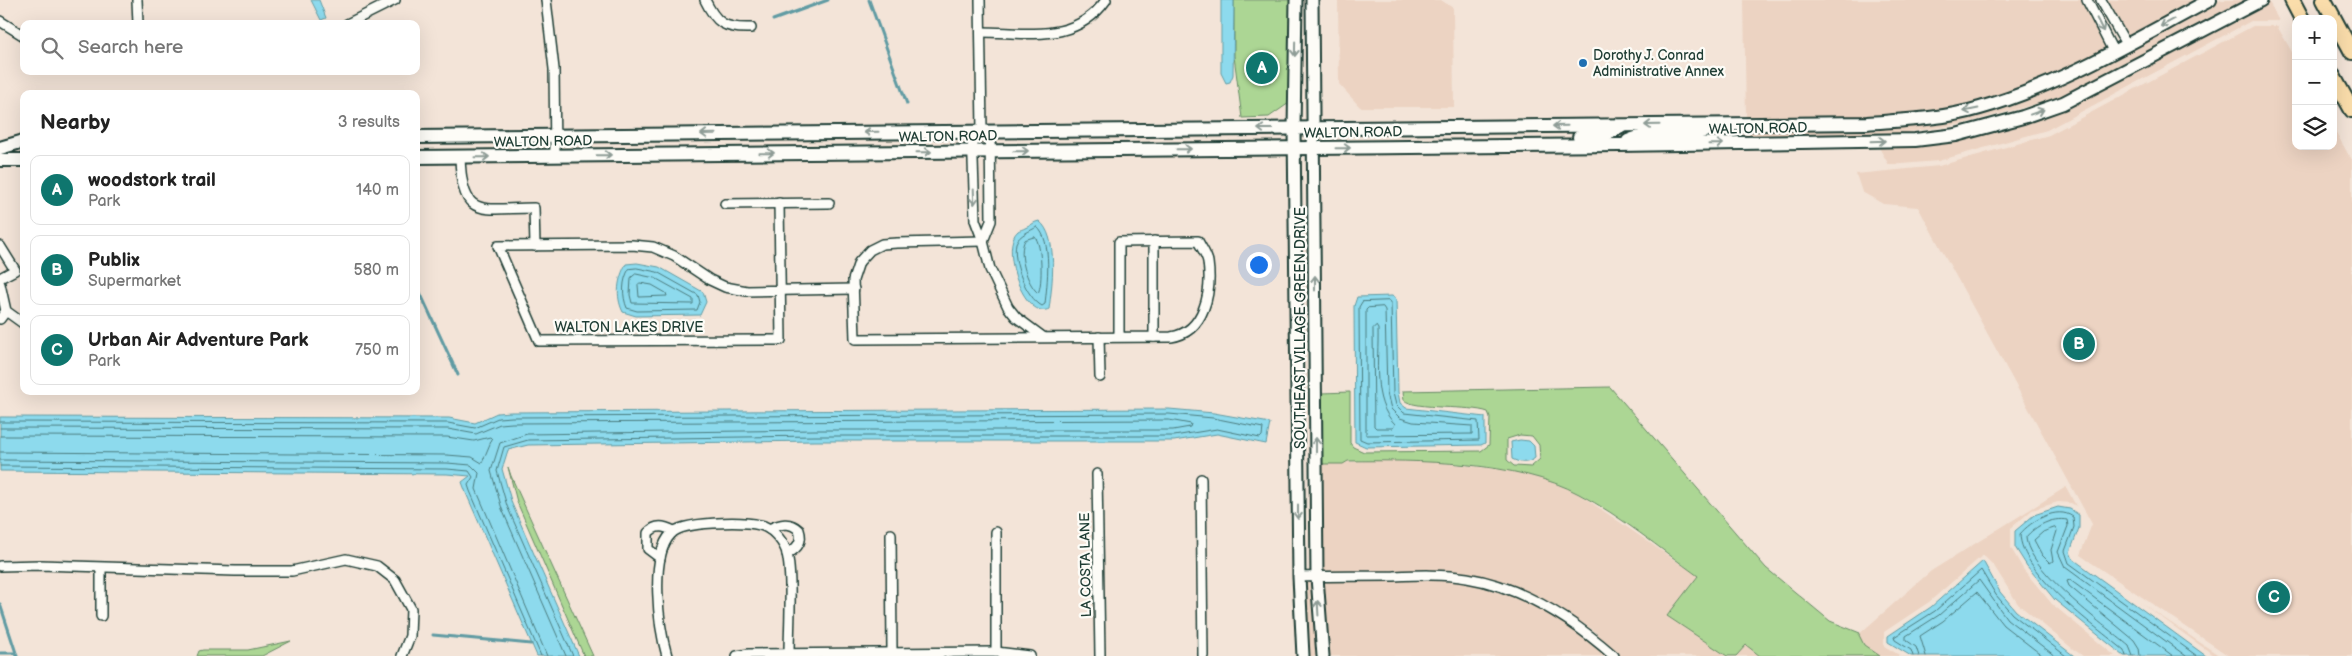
<!DOCTYPE html>
<html lang="en">
<head>
<meta charset="utf-8">
<style>
  :root { --surface:#fff; --page:#f6f6f6; --text:#222; --muted:#767676; --line:#e0e0e0; --accent:#0f766e }
  body { margin:0; font-family:"Balsamiq Sans",sans-serif; background:var(--page); color:var(--text) }
  .controls { position:absolute; right:15px; top:15px; display:grid; overflow:hidden; border-radius:10px; box-shadow:0 5px 20px #0002 }
  .controls button { width:45px; height:45px; display:grid; place-items:center; padding:0; border:0; border-bottom:1px solid var(--line); background:var(--surface); color:var(--text); font:25px sans-serif }
  .you { position:absolute; left:1258px; top:264px; width:18px; height:18px; margin:-12px; border:4px solid #fff; border-radius:50%; background:#1a73e8; box-shadow:0 0 0 8px #1a73e833 }
  .badge { display:grid; place-items:center; width:32px; height:32px; border-radius:50%; background:var(--accent); color:#fff; font-size:16px; font-weight:700 }
  .pin { position:absolute; translate:-50% -50%; border:2px solid #fff; box-shadow:0 1px 5px #0006 }
  .list { margin:0; padding:0; list-style:none }
  h2 { display:flex; justify-content:space-between; align-items:center; height:65px; margin:0; padding:0 20px; font-size:21px }
  h2 small { font-size:16px; font-weight:400; color:var(--muted) }
  .list li { display:grid; grid-template-columns:32px 1fr auto; gap:15px; align-items:center; box-sizing:border-box; height:70px; margin:0 10px 10px; padding:0 10px; border:1px solid var(--line); border-radius:10px }
  .list b { display:block; font-size:19px; white-space:nowrap }
  .list p { margin:0; font-size:16px; white-space:nowrap; color:var(--muted) }
  .list em { font-size:16px; font-style:normal; color:var(--muted) }
  .icon { flex:none; width:28px; height:28px; fill:none; stroke:currentColor; stroke-width:2; stroke-linecap:round; stroke-linejoin:round }
  .map { position:relative; flex:none; width:2352px; height:656px; overflow:hidden }
  .search { position:absolute; background:var(--surface); box-shadow:0 5px 20px #0002; left:20px; top:20px; width:400px; height:55px; display:flex; align-items:center; gap:12px; box-sizing:border-box; padding:0 18px; border-radius:10px; color:var(--muted); font-size:19px }
  .panel { position:absolute; background:var(--surface); box-shadow:0 5px 20px #0002; left:20px; top:90px; width:400px; height:305px; border-radius:10px }
  .map>svg:first-child { display:block }
  .built { fill:#ecd3c2 }
  .green { fill:#acd694; stroke:#668a64; fill-rule:evenodd }
  .water { fill:#8ddaed; stroke:#619ba3 }
  .lines { fill:none; stroke-linecap:round; stroke-linejoin:round }
  .shore { stroke:#4b7c7e; stroke-width:1 }
  .stream { stroke:#619ba3; stroke-width:3 }
  .minor-casing { stroke:#1f3d34; stroke-width:12 }
  .tertiary-casing { stroke:#1f3d34; stroke-width:15 }
  .secondary-casing { stroke:#1f3d34; stroke-width:16 }
  .primary-casing { stroke:#1f3d34; stroke-width:18 }
  .minor { stroke:#fdfcf7; stroke-width:9 }
  .tertiary { stroke:#fdfcf7; stroke-width:11 }
  .secondary { stroke:#fdfcf7; stroke-width:12 }
  .primary { stroke:#faddab; stroke-width:14 }
  .oneway { stroke:#8e9c96 }
  .poi-dot { fill:#1f6fb2; stroke:#fdfcf7; stroke-width:2 }
  .labels { text-anchor:middle; stroke-width:4.5; stroke-linejoin:round; paint-order:stroke }
  .poi-label { font-size:14px; fill:#1f3d34; stroke:#fdfcf7; text-anchor:start }
  .street-label { font-size:14px; fill:#1f3d34; stroke:#fdfcf7 }
</style>
</head>
<body>
<div class="map">
<svg width="2352" height="656" viewBox="0 0 2352 656">
  <rect width="100%" height="100%" fill="#f3e4d8"/>
  <filter id="ink" filterUnits="userSpaceOnUse"><feTurbulence type="fractalNoise" baseFrequency=".02" numOctaves="2"/><feDisplacementMap in="SourceGraphic" scale="10" xChannelSelector="R" yChannelSelector="G"/><feConvolveMatrix kernelMatrix="1 2 1 2 8 2 1 2 1" color-interpolation-filters="sRGB"/></filter>
  <g filter="url(#ink)">
    <g class="built">
      <path d="M1338,0H1441L1453,8L1454,107H1360L1339,84Z"/>
      <path d="M1744,0H2081L2106,48L2036,84L1978,103L1931,113L1867,118L1746,119Z"/>
      <path d="M2107,0H2198L2127,37Z"/>
      <path d="M2221,0H2249L2065,96L1962,124L1887,135L1746,138V130L1980,114L2040,94Z"/>
      <path d="M2269,2L2279,21H2251L2047,130L1938,161L1889,165L1878,146L2064,108Z"/>
      <path d="M2253,26H2277L2296,59V146H2333V127L2352,161V656H2229L2080,555L2092,524L1918,207L1883,204L1862,192L1856,174L1939,166L2049,135Z"/>
      <path d="M1378,460L1433,462L1515,471L1550,481L1579,494L1698,576L1667,616L1727,656H1621L1592,629L1545,600L1513,585L1468,572L1434,570L1322,571L1321,464Z"/>
      <path d="M2066,487L2076,506L2071,503L2058,502L2032,510L2011,528V548L2023,569L2052,604L2115,656H2083L2073,649L2018,604L1994,566L1983,555L1929,602L1884,632V646L1901,656H1880L1864,645L1858,635L1931,571Z"/>
      <path d="M1434,581L1467,583L1511,596L1550,615L1586,638L1606,656H1328L1322,582Z"/>
      <path d="M1312,582L1315,642L1318,656H1310L1308,644L1304,583Z"/>
      <path d="M2140,602L2220,656H2215Z"/>
      <path d="M1746,645L1760,656H1736Z"/>
    </g>
    <g class="green">
      <path d="M1234,0H1291L1289,103L1269,117L1242,118L1234,56Z"/>
      <path d="M1610,387L1766,568L1830,621L1860,633L1859,635L1864,645L1880,656H1760L1746,645L1736,656H1727L1667,616L1698,576C1659,548 1621,516 1579,494C1519,461 1416,460 1348,461L1343,464H1321V393L1350,392V443L1353,447L1364,452L1481,451L1489,445L1490,417L1488,412C1469,405 1415,410 1404,400L1403,391ZM1520,435L1532,436L1539,445L1540,459L1531,467L1514,466L1507,460V439Z"/>
      <path d="M508,467L511,476L593,656H584L517,502Z"/>
      <path d="M291,641L262,656H197L199,651L203,650H248Z"/>
    </g>
    <g class="water">
      <path d="M311,0H319L326,18L321,20Z"/>
      <path d="M1221,0H1234L1233,75L1230,82L1226,83L1221,73Z"/>
      <path d="M1039,221C1059,236 1052,287 1049,309C1024,321 999,247 1018,231C1019,230 1024,229 1025,228C1031,226 1033,222 1039,221Z"/>
      <path d="M637,263L659,267L703,292L706,302L700,315L636,316L623,312C615,296 618,278 626,264Z"/>
      <path d="M1392,296L1396,299L1398,392L1400,403L1406,408L1485,417V443L1481,445L1366,447L1355,442L1354,306L1357,297Z"/>
      <path d="M1169,409L1214,413L1270,423L1266,444L1217,434L1174,441H815L528,445L508,450L502,469L512,504L579,656H537L466,493L462,482L470,476L447,474L0,471V417L449,418L475,423L497,413L511,412Z"/>
      <path d="M1520,440L1529,441L1534,446L1535,458C1528,464 1520,463 1512,459L1511,442Z"/>
      <path d="M2058,507L2070,509L2079,515V528L2070,552L2073,559L2206,656H2124L2055,600L2027,566L2015,547V531L2034,515Z"/>
      <path d="M1983,561L2000,592L2016,611L2074,656H1911L1888,642V636L1931,607Z"/>
    </g>
    <g class="lines">
      <g class="shore">
        <path d="M1037,227C1053,240 1047,285 1045,304L1042,306C1026,297 1012,262 1016,243C1019,235 1030,231 1037,227Z"/>
        <path d="M1035,237C1042,243 1043,285 1038,293C1027,284 1017,253 1025,240Z"/>
        <path d="M637,268L657,272L698,295L700,302L697,310L637,311L627,308C622,296 622,280 629,269Z"/>
        <path d="M636,274L655,278L693,299V304L632,303L630,295L631,278Z"/>
        <path d="M640,283L652,285L666,293L667,296L639,297L638,285Z"/>
        <path d="M1389,301L1391,304L1393,393L1396,405L1404,413L1478,421L1479,440L1367,442L1360,439L1359,307L1362,302Z"/>
        <path d="M1383,307L1385,310L1387,393L1391,409L1400,418L1413,422L1472,426V434L1366,435V310L1368,308Z"/>
        <path d="M1376,326L1378,329C1379,360 1371,401 1395,424L1393,428H1376L1374,426L1373,329Z"/>
        <path d="M0,422L448,423L475,428L498,418L512,417L1169,414L1213,418L1263,428L1262,436L1260,438L1217,429L1174,436H815L528,440L504,447L497,471L507,506L573,656"/>
        <path d="M0,428L448,429L476,434L500,424L512,423L1169,420L1191,424L1190,427L1173,430H815L527,434L500,443L491,471L502,509L566,656"/>
        <path d="M0,436L447,437L474,441L490,437L492,439L482,463L472,457L447,455L0,452"/>
        <path d="M0,460L447,463L471,465L479,473L476,489L547,656"/>
        <path d="M0,466L447,469L469,471L473,477L468,485L470,491L541,656"/>
        <path d="M2055,528L2057,531L2051,550L2053,561L2050,563L2042,555L2034,540L2043,532Z"/>
        <path d="M1913,656L1911,650L1895,640L1894,637L1935,611L1981,570L1996,595L2012,614L2066,656"/>
        <path d="M1919,656L1916,647L1906,640V636L1939,615L1979,580L2007,619L2055,656"/>
        <path d="M1926,656L1920,636L1943,621L1977,592L2003,625L2043,656"/>
        <path d="M2126,656L2124,650C2095,626 2021,574 2020,534C2031,521 2057,505 2073,517L2074,527L2065,551L2069,563L2197,656"/>
        <path d="M2133,656L2129,646C2104,625 2027,569 2026,537C2035,526 2052,517 2067,520L2068,526L2058,552L2065,567L2186,656"/>
        <path d="M2140,656L2139,648L2134,640L2069,586L2067,581L2070,580L2173,656"/>
      </g>
      <g class="stream">
        <path d="M869,0L907,104"/>
        <path d="M773,20L828,0"/>
        <path d="M416,284L458,375"/>
        <path d="M0,604L17,656"/>
        <path d="M433,635L531,644"/>
        <path d="M0,653H16"/>
      </g>
      <g class="minor-casing">
        <g id="minor">
          <path d="M137,0L138,24"/>
          <path d="M546,0L554,69L555,156"/>
          <path d="M705,0C716,23 724,29 751,28"/>
          <path d="M980,0L982,131"/>
          <path d="M2087,0L2113,51"/>
          <path d="M2101,0L2126,44"/>
          <path d="M0,21L24,36"/>
          <path d="M347,24L395,0"/>
          <path d="M981,32C1028,32 1075,44 1106,0"/>
          <path d="M972,131L975,220L983,241L990,269L1008,307L1016,317L1043,337"/>
          <path d="M460,157C462,221 481,208 534,208L535,246"/>
          <path d="M779,203L781,340L539,341L498,246L632,245L653,247L674,256L710,280L725,287L747,291L854,289"/>
          <path d="M725,204L829,203"/>
          <path d="M983,241L897,243L882,244L870,250L859,262L853,280L855,339L1171,337C1205,332 1212,291 1208,262C1207,255 1201,247 1198,241L1119,242V337"/>
          <path d="M983,241L991,221L990,131"/>
          <path d="M1154,241V337"/>
          <path d="M0,246L15,270L0,278"/>
          <path d="M0,284L6,311L24,324"/>
          <path d="M0,319L6,311"/>
          <path d="M1099,337L1100,377"/>
          <path d="M1097,474L1100,656"/>
          <path d="M1201,479L1203,656"/>
          <path d="M769,529C780,524 790,521 799,530C803,542 797,549 787,554"/>
          <path d="M996,532V652"/>
          <path d="M891,534L892,651"/>
          <path d="M660,558L648,549V533C656,524 664,526 674,531"/>
          <path d="M0,566L40,565L235,571H292L346,559L377,566L395,580L411,609L410,636L402,656"/>
          <path d="M1299,577C1331,576 1363,576 1394,576C1418,575 1443,574 1467,578C1523,587 1572,619 1614,656"/>
          <path d="M101,616V568"/>
          <path d="M667,656C659,628 649,557 671,534C682,521 743,521 760,525C771,527 782,540 786,550C793,571 789,628 789,653"/>
          <path d="M737,656L749,654L996,652L1030,656"/>
        </g>
      </g>
      <g class="tertiary-casing">
        <g id="tertiary">
          <path d="M1296,0L1294,129L1299,577L1303,656"/>
          <path d="M1312,0L1317,577L1323,656"/>
        </g>
      </g>
      <g class="secondary-casing">
        <g id="secondary">
          <path d="M416,137L1867,123C1905,120 1943,119 1980,108C2061,85 2136,39 2210,0"/>
          <path d="M1579,137L1606,135L1621,127"/>
          <path d="M1628,141C1655,128 1687,142 1714,127"/>
          <path d="M0,148L24,141"/>
          <path d="M416,157L1619,145L1915,140L1956,135L2023,117L2063,103L2261,0"/>
          <path d="M0,160H24"/>
        </g>
      </g>
      <g class="primary-casing">
        <g id="primary">
          <path d="M2292,0L2302,19"/>
          <path d="M2324,0L2352,52"/>
          <path d="M2333,76L2352,110"/>
        </g>
      </g>
      <use href="#minor" class="minor"/>
      <use href="#tertiary" class="tertiary"/>
      <use href="#secondary" class="secondary"/>
      <use href="#primary" class="primary"/>
    </g>
    <defs><path id="oneway-shaft" d="M-6 0H5M1.5-3L5.5 0L1.5 3" fill="none" stroke-width="1.6" stroke-linecap="round" stroke-linejoin="round" transform="scale(1.25)"/></defs>
    <g class="oneway">
      <use href="#oneway-shaft" transform="translate(2167 23) rotate(152)"/>
      <use href="#oneway-shaft" transform="translate(2100 25) rotate(63)"/>
      <use href="#oneway-shaft" transform="translate(1295 49) rotate(91)"/>
      <use href="#oneway-shaft" transform="translate(1971 110) rotate(169)"/>
      <use href="#oneway-shaft" transform="translate(2037 112) rotate(-20)"/>
      <use href="#oneway-shaft" transform="translate(1652 125) rotate(179)"/>
      <use href="#oneway-shaft" transform="translate(1560 126) rotate(179)"/>
      <use href="#oneway-shaft" transform="translate(1265 129) rotate(180)"/>
      <use href="#oneway-shaft" transform="translate(871 132) rotate(179)"/>
      <use href="#oneway-shaft" transform="translate(708 134) rotate(179)"/>
      <use href="#oneway-shaft" transform="translate(1878 141) rotate(-2)"/>
      <use href="#oneway-shaft" transform="translate(1716 144) rotate(-1)"/>
      <use href="#oneway-shaft" transform="translate(1343 148) rotate(-1)"/>
      <use href="#oneway-shaft" transform="translate(1184 149) rotate(-1)"/>
      <use href="#oneway-shaft" transform="translate(1021 151) rotate(-1)"/>
      <use href="#oneway-shaft" transform="translate(924 152) rotate(-1)"/>
      <use href="#oneway-shaft" transform="translate(767 153) rotate(-1)"/>
      <use href="#oneway-shaft" transform="translate(604 155) rotate(-1)"/>
      <use href="#oneway-shaft" transform="translate(482 157) rotate(-1)"/>
      <use href="#oneway-shaft" transform="translate(974 197) rotate(88)"/>
      <use href="#oneway-shaft" transform="translate(1315 283) rotate(-90)"/>
      <use href="#oneway-shaft" transform="translate(1316 445) rotate(-90)"/>
      <use href="#oneway-shaft" transform="translate(1298 512) rotate(90)"/>
      <use href="#oneway-shaft" transform="translate(1318 608) rotate(-93)"/>
    </g>
  </g>
  <circle class="poi-dot" cx="1583" cy="63" r="5"/>
  <g class="labels">
    <g class="poi-label">
      <text x="1593" y="60">Dorothy J. Conrad<tspan x="1593" dy="16">Administrative Annex</tspan></text>
    </g>
    <g class="street-label">
      <text transform="translate(1758 128) rotate(-1)" y="5">WALTON ROAD</text>
      <text transform="translate(1353 132) rotate(-1)" y="5">WALTON ROAD</text>
      <text transform="translate(948 136) rotate(-1)" y="5">WALTON ROAD</text>
      <text transform="translate(543 141) rotate(-1)" y="5">WALTON ROAD</text>
      <text x="629" y="332">WALTON LAKES DRIVE</text>
      <text transform="translate(1300 328) rotate(-90)" y="5">SOUTHEAST VILLAGE GREEN DRIVE</text>
      <text transform="translate(1085 565) rotate(-91)" y="5">LA COSTA LANE</text>
    </g>
  </g>
</svg>
<div class="controls">
<button>+</button>
<button>−</button>
<button><svg class="icon" aria-label="layers" viewBox="0 0 24 24"><path d="M12 4l9 5-9 5-9-5zM3 14l9 5 9-5"/></svg></button>
</div>
<div class="you"></div>
<div class="pin badge" style="left:1262px;top:68px">A</div>
<div class="pin badge" style="left:2079px;top:344px">B</div>
<div class="pin badge" style="left:2274px;top:597px">C</div>
<div class="search"><svg class="icon" aria-label="search" viewBox="0 0 24 24"><circle cx="10" cy="10" r="6"/><path d="M15 15l6 6"/></svg>Search here</div>
<section class="panel">
<h2>Nearby<small>3 results</small></h2>
<ul class="list">
<li><span class="badge">A</span><div><b>woodstork trail</b><p>Park</p></div><em>140 m</em></li>
<li><span class="badge">B</span><div><b>Publix</b><p>Supermarket</p></div><em>580 m</em></li>
<li><span class="badge">C</span><div><b>Urban Air Adventure Park</b><p>Park</p></div><em>750 m</em></li>
</ul>
</section>
</div>
</body>
</html>
